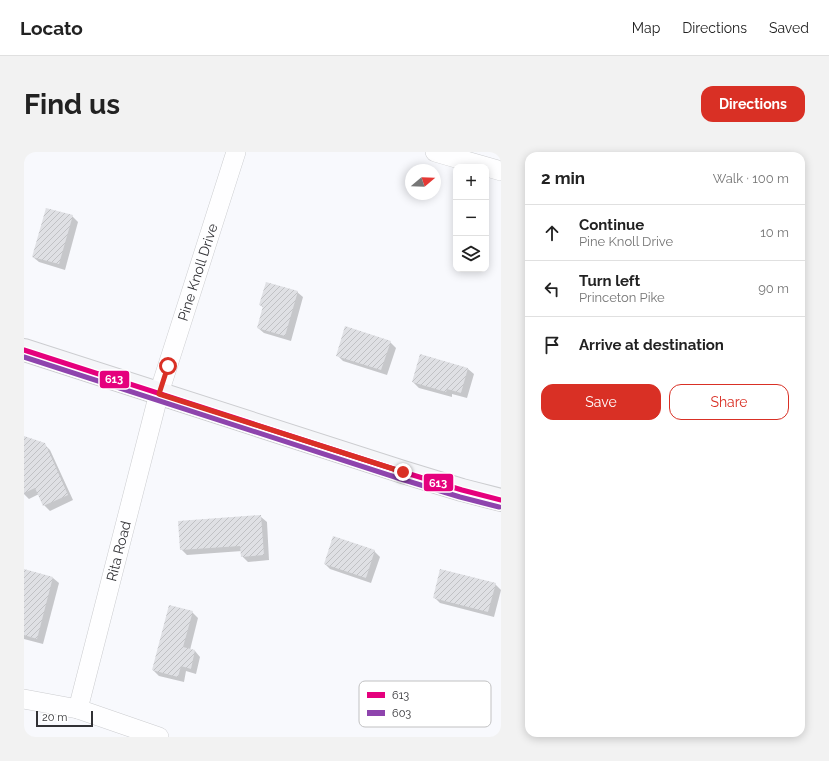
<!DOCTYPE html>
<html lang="en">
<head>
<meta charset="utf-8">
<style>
  :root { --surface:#fff; --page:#f2f2f2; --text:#222; --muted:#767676; --line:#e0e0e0; --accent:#d93025 }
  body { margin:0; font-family:Raleway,sans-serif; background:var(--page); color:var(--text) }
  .controls { position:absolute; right:12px; top:12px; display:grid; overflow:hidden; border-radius:8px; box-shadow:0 2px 10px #0003 }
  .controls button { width:36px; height:36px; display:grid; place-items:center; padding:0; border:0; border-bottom:1px solid var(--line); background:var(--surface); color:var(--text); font:20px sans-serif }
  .compass { position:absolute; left:381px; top:12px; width:36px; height:36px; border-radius:50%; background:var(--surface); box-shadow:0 2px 10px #0003; rotate:71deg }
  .scale { position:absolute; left:12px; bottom:10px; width:57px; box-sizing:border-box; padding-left:4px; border:2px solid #313135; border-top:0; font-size:11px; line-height:14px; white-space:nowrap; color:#313135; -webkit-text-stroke:3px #fff; paint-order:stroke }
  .stop { position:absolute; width:12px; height:12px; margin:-9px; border:3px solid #d93025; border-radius:50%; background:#fff }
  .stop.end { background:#d93025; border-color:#fff; box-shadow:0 1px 4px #0008 }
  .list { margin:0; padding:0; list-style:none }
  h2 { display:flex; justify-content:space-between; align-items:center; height:52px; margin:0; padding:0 16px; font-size:17px }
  h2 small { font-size:13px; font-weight:400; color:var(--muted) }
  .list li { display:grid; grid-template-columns:26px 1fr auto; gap:12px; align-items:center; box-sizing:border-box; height:56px; padding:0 16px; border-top:1px solid var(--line) }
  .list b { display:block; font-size:15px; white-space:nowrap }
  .list p { margin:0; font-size:13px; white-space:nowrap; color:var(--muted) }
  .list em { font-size:13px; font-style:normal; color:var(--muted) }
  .actions { display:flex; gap:8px; padding:12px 16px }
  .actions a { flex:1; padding:9px 0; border:1px solid var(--accent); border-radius:12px; text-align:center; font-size:14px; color:var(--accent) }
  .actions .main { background:var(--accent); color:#fff }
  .icon { flex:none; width:22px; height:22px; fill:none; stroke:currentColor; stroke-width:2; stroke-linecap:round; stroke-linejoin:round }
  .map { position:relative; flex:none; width:477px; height:585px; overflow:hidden; border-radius:12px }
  header { display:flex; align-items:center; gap:24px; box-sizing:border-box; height:56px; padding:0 20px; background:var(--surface); border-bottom:1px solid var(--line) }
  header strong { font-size:19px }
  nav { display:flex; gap:22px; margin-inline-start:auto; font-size:14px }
  .intro { display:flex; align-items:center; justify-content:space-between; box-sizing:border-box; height:96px; padding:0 24px }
  h1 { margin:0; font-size:28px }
  .button { padding:10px 18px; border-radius:12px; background:var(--accent); color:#fff; font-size:14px; font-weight:700 }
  main { display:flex; gap:24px; padding:0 24px }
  aside { flex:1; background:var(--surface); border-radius:12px; box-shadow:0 2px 10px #0003 }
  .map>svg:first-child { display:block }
  .shadow { fill:#0003 }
  .building { fill:url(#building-hatch) }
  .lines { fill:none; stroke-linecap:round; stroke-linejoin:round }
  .street-casing { stroke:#cccdd0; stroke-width:20 }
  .secondary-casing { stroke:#cccdd0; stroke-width:24 }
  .street { stroke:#fefeff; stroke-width:19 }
  .secondary { stroke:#f5f6f9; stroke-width:22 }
  .bus-1-casing { stroke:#fff; stroke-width:8 }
  .bus-2-casing { stroke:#fff; stroke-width:8 }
  .bus-1 { stroke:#e5007d; stroke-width:5 }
  .bus-2 { stroke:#8e44ad; stroke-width:5 }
  .route { stroke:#d93025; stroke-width:5 }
  .labels { text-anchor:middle; stroke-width:4; stroke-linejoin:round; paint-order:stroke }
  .street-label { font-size:14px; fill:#313135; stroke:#fff }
  .key { fill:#fff; stroke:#c1c1c2; stroke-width:1 }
  .key-label { font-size:11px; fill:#313135 }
  .line-badge { stroke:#fff; stroke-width:1.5 }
  .badge-label { font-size:11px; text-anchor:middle; font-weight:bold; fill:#fff }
</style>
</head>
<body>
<header>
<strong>Locato</strong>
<nav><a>Map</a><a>Directions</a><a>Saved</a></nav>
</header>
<div class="intro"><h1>Find us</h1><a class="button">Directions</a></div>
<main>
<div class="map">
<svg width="477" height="585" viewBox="0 0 477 585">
  <defs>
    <pattern id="building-hatch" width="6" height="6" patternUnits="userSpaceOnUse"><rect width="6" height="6" fill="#dfe0e4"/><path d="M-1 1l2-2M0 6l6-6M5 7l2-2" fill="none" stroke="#c0c1c4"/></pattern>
  </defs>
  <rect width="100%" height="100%" fill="#f8f9fd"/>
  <g class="shadow">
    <path d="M48,64L54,70L41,118L15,110L9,105Z"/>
    <path d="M273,140L279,145L267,189L240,181L234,176L240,156L236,153Z"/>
    <path d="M366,190L372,196L363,223L319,209L313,203Z"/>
    <path d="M444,217L450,222L443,246L428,242V245L395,236L389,230Z"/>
    <path d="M0,285L20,292L26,298L49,348L26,359L20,353L15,342L5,347L0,342Z"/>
    <path d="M237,365L243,370L245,408L224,410L218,404V399L163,403L157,397Z"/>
    <path d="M350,399L356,405L347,431L306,417L301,412Z"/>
    <path d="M0,418L29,426L35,431L19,492L0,487Z"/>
    <path d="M471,432L477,438L470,465L416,451L410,445Z"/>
    <path d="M168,460L174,466L166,498L171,499L176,505L172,522L162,519L160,530L135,524L129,518Z"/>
  </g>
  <g class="building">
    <path d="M22,56L49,63L35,112L8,105Z"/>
    <path d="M242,130L274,139L261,184L233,176L239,154L235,153Z"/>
    <path d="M321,174L367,189L357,218L312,204Z"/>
    <path d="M396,202L444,216L437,241L423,237L422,240L388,230Z"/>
    <path d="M0,284L21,291L44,343L19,354L11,336L0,341Z"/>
    <path d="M237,363L240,403L217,405L216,394L156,398L154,369Z"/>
    <path d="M309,384L351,398L342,426L300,412Z"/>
    <path d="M0,417L29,425L13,487L0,483Z"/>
    <path d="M416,417L472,431L464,460L409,446Z"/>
    <path d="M145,453L169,459L159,495L171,498L167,517L157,514L154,525L128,518Z"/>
  </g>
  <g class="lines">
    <g class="street-casing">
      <g id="street">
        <path d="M411,0L477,19"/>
        <path d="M0,547L54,557L135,585"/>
        <path id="s1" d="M54,557L135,241L212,0"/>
      </g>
    </g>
    <g class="secondary-casing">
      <path id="secondary" d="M0,198L379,320L438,338L477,348"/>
    </g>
    <use href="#street" class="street"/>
    <use href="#secondary" class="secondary"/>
    <g class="bus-1-casing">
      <path id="bus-1" d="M0,198L379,320L438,338L477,348"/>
    </g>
    <g class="bus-2-casing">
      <path id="bus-2" d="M0,205L377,327L436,345L475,355"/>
    </g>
    <use href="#bus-1" class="bus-1"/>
    <use href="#bus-2" class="bus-2"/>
  </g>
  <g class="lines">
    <path class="route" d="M144,214L135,242L379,320"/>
  </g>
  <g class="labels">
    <g class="street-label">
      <text dy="5" stroke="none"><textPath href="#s1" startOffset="453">Pine Knoll Drive</textPath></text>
      <text dy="5" stroke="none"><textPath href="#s1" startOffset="163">Rita Road</textPath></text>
    </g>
  </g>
  <rect x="335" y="529" width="132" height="46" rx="6" class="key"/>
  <rect x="343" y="540" width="18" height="6" fill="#e5007d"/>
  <rect x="343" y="558" width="18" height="6" fill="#8e44ad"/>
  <g class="key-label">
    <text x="368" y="547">613</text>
    <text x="368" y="565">603</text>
  </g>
  <g class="line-badge">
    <rect x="75" y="218" width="31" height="19" rx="4" fill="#e5007d"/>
    <rect x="399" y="321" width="31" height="19" rx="4" fill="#e5007d"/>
  </g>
  <g class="badge-label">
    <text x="90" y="231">613</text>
    <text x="414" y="335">613</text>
  </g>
</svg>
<div class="controls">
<button>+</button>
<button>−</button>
<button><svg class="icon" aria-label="layers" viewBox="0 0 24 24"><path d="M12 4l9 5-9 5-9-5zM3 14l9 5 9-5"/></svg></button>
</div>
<svg class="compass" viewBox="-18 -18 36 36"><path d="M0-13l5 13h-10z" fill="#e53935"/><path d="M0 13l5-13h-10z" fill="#767676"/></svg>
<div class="scale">20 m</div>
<div class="stop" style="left:144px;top:214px"></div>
<div class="stop end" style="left:379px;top:320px"></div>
</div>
<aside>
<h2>2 min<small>Walk · 100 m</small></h2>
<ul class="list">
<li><svg class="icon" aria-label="ahead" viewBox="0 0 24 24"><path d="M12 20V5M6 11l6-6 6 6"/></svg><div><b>Continue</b><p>Pine Knoll Drive</p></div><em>10 m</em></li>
<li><svg class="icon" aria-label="left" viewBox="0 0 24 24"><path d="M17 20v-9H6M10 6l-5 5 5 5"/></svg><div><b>Turn left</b><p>Princeton Pike</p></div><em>90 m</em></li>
<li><svg class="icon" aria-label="arrive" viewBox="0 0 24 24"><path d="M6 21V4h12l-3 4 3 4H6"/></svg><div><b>Arrive at destination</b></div></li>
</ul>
<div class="actions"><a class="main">Save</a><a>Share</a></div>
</aside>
</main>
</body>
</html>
